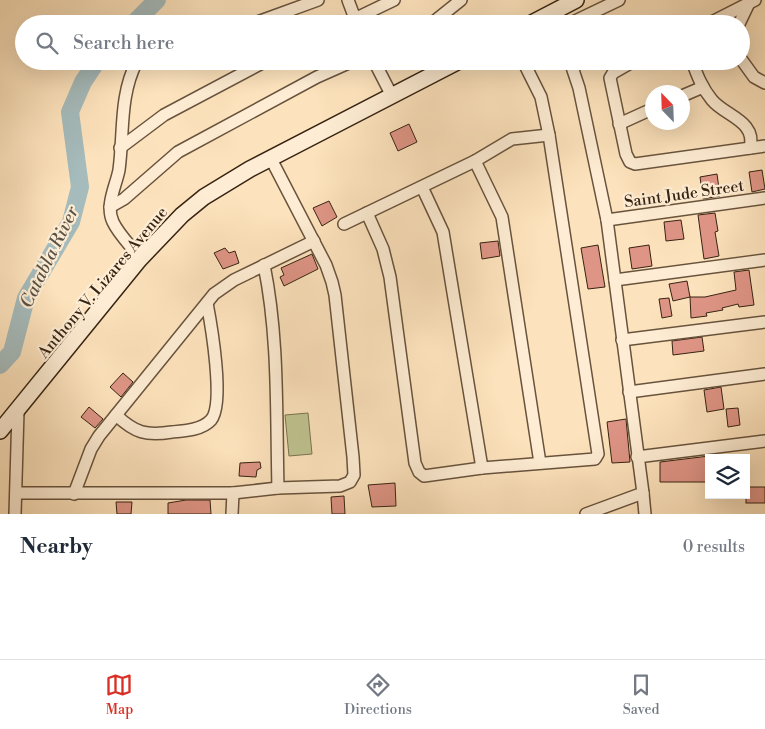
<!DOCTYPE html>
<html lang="en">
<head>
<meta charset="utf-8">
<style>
  :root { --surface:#fff; --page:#f2f2f3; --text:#1f2937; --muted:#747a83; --line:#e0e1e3; --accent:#d93025 }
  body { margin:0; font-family:"Libre Bodoni",serif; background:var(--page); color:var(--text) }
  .controls { position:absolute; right:15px; bottom:15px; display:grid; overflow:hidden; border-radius:0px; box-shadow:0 5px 20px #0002 }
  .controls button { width:45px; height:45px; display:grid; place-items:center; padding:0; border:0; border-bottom:1px solid var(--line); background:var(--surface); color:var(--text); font:25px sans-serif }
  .compass { position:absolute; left:645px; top:85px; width:45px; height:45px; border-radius:50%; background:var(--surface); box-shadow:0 5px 20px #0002; rotate:337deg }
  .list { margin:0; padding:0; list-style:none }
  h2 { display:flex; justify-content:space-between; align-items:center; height:65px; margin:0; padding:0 20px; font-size:21px }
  h2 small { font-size:16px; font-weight:400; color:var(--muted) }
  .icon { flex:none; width:28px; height:28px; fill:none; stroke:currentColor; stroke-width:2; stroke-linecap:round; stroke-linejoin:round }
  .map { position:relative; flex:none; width:765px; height:514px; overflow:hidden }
  .search { position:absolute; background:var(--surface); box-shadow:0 5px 20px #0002; left:15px; right:15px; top:15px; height:55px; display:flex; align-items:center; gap:12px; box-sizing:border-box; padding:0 18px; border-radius:28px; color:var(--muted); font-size:19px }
  .sheet { height:145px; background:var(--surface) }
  nav { display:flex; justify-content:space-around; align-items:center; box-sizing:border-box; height:70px; border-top:1px solid var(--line); background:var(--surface); font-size:14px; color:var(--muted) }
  nav a { display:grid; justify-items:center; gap:2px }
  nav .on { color:var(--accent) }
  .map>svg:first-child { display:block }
  .green { fill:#bfc491; stroke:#7a7452 }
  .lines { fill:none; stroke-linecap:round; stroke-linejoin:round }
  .river { stroke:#a5bbbc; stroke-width:18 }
  .building { fill:#df9586; stroke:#362312 }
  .minor-casing { stroke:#68533d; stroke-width:14 }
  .secondary-casing { stroke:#362312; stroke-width:18 }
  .minor { stroke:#feedd4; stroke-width:11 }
  .secondary { stroke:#feedd4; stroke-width:15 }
  .labels { text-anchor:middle; stroke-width:4.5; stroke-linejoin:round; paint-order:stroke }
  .street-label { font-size:16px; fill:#362312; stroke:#feedd4 }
  .water-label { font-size:18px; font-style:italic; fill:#575145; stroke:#feedd4 }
</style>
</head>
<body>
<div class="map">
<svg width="765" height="514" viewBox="0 0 765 514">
  <rect width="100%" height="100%" fill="#fde3bd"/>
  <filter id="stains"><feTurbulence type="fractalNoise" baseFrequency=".004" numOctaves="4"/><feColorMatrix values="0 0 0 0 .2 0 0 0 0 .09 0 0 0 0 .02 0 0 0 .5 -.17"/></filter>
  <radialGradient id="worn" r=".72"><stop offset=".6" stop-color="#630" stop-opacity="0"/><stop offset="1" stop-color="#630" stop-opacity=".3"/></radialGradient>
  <path class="green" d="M308,413L312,454L289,456L285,415Z"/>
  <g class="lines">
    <g class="river">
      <path d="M133,24L157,0"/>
      <path d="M0,365L12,352L26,298L71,222L80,187L70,112L83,82L97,61"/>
    </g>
  </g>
  <g class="building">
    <path d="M409,124L417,142L398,151L390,133Z"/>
    <path d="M762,170L765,189L752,192L749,172Z"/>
    <path d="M717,174L720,196L703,199L700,177Z"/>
    <path d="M329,201L337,217L322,226L313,208Z"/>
    <path d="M715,213L718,231L715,232L719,256L704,259L698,215Z"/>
    <path d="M681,220L684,239L666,241L664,222Z"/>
    <path d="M498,241L500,256L482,259L480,243Z"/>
    <path d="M598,245L605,287L588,289L581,248Z"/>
    <path d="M649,245L652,266L632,269L629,248Z"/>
    <path d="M225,248L229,253L235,251L239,263L223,269L214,253Z"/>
    <path d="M312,254L318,269L284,286L280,277L284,275L281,268Z"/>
    <path d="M749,270L754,305L739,307L738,304L722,308L723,310L706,313L707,316L691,318L690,297H705L736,290L734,272Z"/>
    <path d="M687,281L690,297L673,301L669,284Z"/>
    <path d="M669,298L672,316L662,318L659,299Z"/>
    <path d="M702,337L704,351L673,355L672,341Z"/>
    <path d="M123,373L133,382L121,397L110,387Z"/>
    <path d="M721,387L724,409L707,412L704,390Z"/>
    <path d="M89,407L103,419L95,428L81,417Z"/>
    <path d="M738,408L740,425L728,427L726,409Z"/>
    <path d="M626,419L630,462L612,463L607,422Z"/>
    <path d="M709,456V482H660V462Z"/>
    <path d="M260,462L261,468L257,470L256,477L239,476L240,463Z"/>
    <path d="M395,483L396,506L372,507L368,485Z"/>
    <rect x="746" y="487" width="19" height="16"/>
    <path d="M344,496L345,514H332L331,497Z"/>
    <path d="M186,500H210L211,514H168V503Z"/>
    <path d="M116,502H132L131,514H117Z"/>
  </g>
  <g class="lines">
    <g class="minor-casing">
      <g id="minor">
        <path d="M348,0L357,24"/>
        <path d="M573,22L619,0"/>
        <path d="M252,24L318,0"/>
        <path d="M344,24L394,0"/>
        <path d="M431,24L461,0"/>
        <path d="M708,24L755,0"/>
        <path d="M739,24L749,3"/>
        <path d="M741,59L754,77L765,83"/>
        <path d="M137,61C119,96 124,133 119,170C116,186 105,205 113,222C119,235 132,247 141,259"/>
        <path d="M374,61L392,96"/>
        <path d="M570,61L579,88L607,220L643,493L586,514"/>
        <path d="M634,61L613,73L610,78L626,154L630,162L635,164L765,146"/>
        <path d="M692,61C697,75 702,88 712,100C725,116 757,121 750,148"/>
        <path d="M682,96L703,87"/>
        <path d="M619,124L652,109"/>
        <path d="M120,148L164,115L266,61"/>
        <path d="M475,161L502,217L540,463"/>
        <path d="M422,187L443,232L482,468"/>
        <path d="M110,207L124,199L178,152L317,77L353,61"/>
        <path d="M367,213L383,249L390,277L415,463L419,472L424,476L482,468L595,459L598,454L549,135L541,97L523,61"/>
        <path d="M607,220L765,198"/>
        <path d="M344,224L475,161L512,139L549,135"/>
        <path d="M264,265C279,338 276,413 278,488"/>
        <path d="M615,280L765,260"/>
        <path d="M622,340L765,322"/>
        <path d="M629,392L765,374"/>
        <path d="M116,415C135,433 146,436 172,432C184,431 202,430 211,420C225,404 211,324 207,303"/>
        <path d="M637,457L765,441"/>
        <path d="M16,493H233L278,488L340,486L350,482L354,475L353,457L335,295L332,282L326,265L271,159"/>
        <path d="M643,493L645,514"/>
        <path d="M74,494L91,449L99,436L214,294L234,280L314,241"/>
        <path d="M15,514L18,411"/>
        <path d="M232,514L233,493"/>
      </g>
    </g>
    <g class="secondary-casing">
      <g id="secondary">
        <path d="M530,24L576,0"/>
        <path d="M0,431L139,260L182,215L204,197L250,169L459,61"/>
      </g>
    </g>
    <use href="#minor" class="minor"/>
    <use href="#secondary" class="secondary"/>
  </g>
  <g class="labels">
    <g class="street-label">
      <text transform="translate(684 193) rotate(-8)" y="6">Saint Jude Street</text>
      <text transform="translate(102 282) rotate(-50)" y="6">Anthony V. Lizares Avenue</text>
    </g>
    <g class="water-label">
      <text transform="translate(49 257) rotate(-64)" y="6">Catabla River</text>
    </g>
  </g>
  <rect width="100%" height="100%" filter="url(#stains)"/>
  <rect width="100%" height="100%" fill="url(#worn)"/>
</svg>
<div class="controls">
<button><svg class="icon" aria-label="layers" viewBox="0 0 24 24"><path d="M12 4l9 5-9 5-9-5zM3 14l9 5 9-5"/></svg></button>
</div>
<svg class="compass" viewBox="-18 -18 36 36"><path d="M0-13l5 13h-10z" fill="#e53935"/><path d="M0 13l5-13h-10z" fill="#747a83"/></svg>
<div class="search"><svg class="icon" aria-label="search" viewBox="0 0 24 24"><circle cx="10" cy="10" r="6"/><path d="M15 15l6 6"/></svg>Search here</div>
</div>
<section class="sheet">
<h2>Nearby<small>0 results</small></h2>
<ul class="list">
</ul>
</section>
<nav>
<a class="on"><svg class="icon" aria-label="map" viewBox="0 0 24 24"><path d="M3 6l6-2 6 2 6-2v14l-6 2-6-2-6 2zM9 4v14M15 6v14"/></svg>Map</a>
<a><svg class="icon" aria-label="directions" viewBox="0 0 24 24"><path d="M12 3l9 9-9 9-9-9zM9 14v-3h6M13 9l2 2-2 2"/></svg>Directions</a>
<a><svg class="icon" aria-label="saved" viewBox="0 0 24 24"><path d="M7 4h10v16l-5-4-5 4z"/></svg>Saved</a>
</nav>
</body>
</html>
